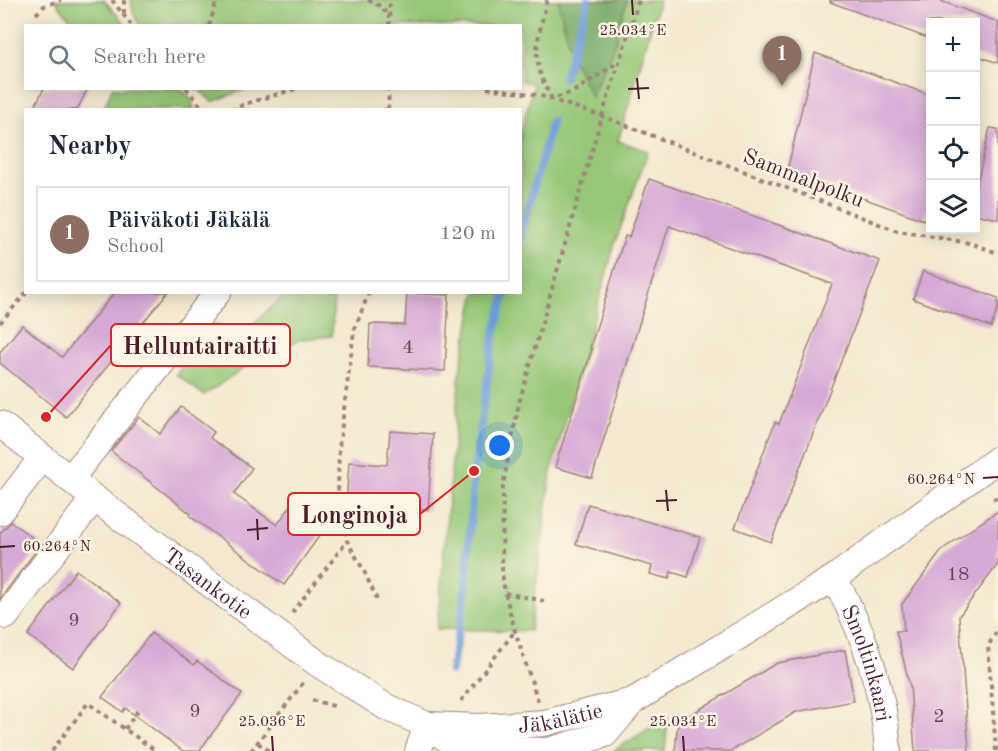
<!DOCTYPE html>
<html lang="en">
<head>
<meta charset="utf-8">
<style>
  :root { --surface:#fff; --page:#f2f2f3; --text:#1f2937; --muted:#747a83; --line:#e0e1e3; --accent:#1f6fb2 }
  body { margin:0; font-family:"Old Standard TT",serif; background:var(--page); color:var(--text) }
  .controls { position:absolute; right:18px; top:18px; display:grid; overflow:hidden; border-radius:0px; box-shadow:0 3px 15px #0003 }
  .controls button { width:54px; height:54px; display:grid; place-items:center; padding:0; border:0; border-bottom:2px solid var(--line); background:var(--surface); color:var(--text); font:30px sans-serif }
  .you { position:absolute; left:500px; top:446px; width:21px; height:21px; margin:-15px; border:4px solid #fff; border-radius:50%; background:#1a73e8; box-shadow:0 0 0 9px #1a73e833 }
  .badge { display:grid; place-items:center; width:39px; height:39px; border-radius:50%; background:var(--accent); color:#fff; font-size:20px; font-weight:700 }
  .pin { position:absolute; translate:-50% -50px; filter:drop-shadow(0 2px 3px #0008) }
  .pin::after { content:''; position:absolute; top:32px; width:21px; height:18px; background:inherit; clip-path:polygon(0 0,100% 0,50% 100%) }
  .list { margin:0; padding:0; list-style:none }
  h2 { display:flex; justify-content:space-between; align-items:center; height:78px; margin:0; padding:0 24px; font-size:26px }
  h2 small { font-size:20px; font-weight:400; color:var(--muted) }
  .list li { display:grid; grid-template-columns:39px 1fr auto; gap:18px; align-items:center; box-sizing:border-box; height:96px; margin:0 12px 12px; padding:0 12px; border:2px solid var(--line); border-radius:0px }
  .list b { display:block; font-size:22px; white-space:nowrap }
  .list p { margin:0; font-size:20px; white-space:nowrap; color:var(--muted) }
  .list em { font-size:20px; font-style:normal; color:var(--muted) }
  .icon { flex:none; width:33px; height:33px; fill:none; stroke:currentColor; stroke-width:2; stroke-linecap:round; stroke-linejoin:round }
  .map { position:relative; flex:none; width:998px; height:751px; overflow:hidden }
  .search { position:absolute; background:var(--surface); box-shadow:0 3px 15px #0003; left:24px; top:24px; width:498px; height:66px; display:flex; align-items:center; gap:15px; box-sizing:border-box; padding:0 21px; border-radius:0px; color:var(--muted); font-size:22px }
  .panel { position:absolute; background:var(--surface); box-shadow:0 3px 15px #0003; left:24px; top:108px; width:498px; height:186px; border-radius:0px }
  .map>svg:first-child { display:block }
  .green { fill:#95c777; stroke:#707351; stroke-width:1.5 }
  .forest { fill:#78ac68; stroke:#61664a; stroke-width:1.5 }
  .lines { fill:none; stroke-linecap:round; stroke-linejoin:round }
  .stream { stroke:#6d9dd6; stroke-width:8 }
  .building { fill:#d7a9d6 }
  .minor-casing { stroke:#9f847d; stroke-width:28 }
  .path { stroke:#9f847d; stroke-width:4; stroke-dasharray:4.5 4.5; stroke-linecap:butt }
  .minor { stroke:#fff; stroke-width:26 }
  .ticks { fill:none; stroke:#4a1f2b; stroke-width:2 }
  .labels { text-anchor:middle; stroke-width:5; stroke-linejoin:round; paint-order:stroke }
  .number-label { font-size:20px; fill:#6d4256 }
  .street-label { font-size:22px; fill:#4a1f2b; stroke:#fcf5e5 }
  .ticks-label { font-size:15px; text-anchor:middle; fill:#4a1f2b; stroke:#fcf5e5; stroke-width:5; stroke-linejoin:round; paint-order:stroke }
  .leader { fill:none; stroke:#d62828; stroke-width:2 }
  .callout-dot { fill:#d62828; stroke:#fcf5e5; stroke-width:2 }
  .callout { fill:#fcf5e5; stroke:#d62828; stroke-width:2 }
  .callout-label { font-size:24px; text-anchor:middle; font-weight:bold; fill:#4a1f2b }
</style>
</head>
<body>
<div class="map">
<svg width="998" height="751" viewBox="0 0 998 751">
  <rect width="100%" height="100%" fill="#fcf5e5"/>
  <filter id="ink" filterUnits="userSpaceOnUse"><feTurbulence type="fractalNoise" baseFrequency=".0167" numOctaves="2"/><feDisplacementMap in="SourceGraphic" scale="12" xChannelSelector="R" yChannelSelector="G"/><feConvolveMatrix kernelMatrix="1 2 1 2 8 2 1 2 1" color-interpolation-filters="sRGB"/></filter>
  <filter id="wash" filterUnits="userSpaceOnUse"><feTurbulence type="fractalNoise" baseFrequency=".008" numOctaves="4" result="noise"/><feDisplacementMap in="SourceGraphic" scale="24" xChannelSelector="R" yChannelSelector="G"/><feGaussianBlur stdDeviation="1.35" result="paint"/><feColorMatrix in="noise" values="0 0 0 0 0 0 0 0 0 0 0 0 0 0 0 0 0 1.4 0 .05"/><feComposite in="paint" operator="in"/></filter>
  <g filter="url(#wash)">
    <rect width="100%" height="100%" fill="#f4e9cf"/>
    <g class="green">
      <path d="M55,0H104L126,25H75Z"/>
      <path d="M131,0H659L618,141L648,151L615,243L551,472L530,631L437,629L460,371L474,301L476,293L520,292L521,131L534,84L521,80L520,26L140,25L133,13Z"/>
      <path d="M112,88L181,89L191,99L194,109H104Z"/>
      <path d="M199,89H246L212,102Z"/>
      <path d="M289,292L334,293L332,336L301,339L270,353L249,327Z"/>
      <path d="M217,324L258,358L204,395L176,374Z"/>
      <path d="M668,717L665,751H613Z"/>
    </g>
    <path class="forest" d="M558,0H627L615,43L591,97L571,55Z"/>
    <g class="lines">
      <g class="stream">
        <path d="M564,78L588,0"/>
        <path d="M520,238L552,121"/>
        <path d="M451,671L465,597L474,471L494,335L506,292"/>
      </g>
    </g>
    <g id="blocks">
      <g class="building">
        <path d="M830,0H938L998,22V63L975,55V22H930V39L830,2Z"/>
        <path d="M815,53L930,95V201L924,220L787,171Z"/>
        <path d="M44,88H88L77,110H33Z"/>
        <path d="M990,128L998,129V219L975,214V191Z"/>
        <path d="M649,179L880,261L771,542L735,528L775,422L779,424L832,284L669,226L592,478L555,467L592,349L590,348L625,236L629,237Z"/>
        <path d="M923,271L998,298V308L991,327L913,299Z"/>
        <path d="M115,292H168L66,417L0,363V352L22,325L62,357Z"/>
        <path d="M407,293L449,295L445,371L368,367L370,324L405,325Z"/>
        <path d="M181,407L214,432L210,438L252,468L234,494L277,525L295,500L328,524L284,585L190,516L191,514L111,451L139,417L160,434Z"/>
        <path d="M390,431L433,434L428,510L346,504L349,462L387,465Z"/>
        <path d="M588,504L700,537L688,577L671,572L669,579L650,574L652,566L576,544Z"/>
        <path d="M998,511V564L959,616L969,751H915L910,686L896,631H904L902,604L943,549Z"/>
        <path d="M11,522L41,544L0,599V533Z"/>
        <path d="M76,570L121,603L73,668L28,635Z"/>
        <path d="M151,633L194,665L197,661L242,694L199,751H183L125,708L123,712L102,697Z"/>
        <path d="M845,650L854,701L796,712L731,751H675L678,722L777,663Z"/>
      </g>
    </g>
  </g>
  <g filter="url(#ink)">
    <use href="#blocks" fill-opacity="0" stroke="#9f847d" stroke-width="1.5"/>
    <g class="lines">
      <g class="minor-casing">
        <g id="minor">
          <path id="s1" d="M0,424L94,498L317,663L386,707L427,725L456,745L504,750L549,751L605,734L633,701"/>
          <path d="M70,479L218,292"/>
          <path d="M0,512L42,458"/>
          <path id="s2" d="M834,578C864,632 884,689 888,751"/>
          <path d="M6,616L94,498"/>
          <path id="s3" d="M427,725L480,727L544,723L633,701L834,578L998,459"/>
          <path d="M418,751L427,725"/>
        </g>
      </g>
      <g class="path">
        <path d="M112,0L132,26"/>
        <path d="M124,0V15"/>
        <path d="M368,0L382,7L389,18"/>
        <path d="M547,0C537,43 529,59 552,99L573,92L617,63"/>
        <path d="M36,14L44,6L61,0"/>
        <path d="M209,26L217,0"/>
        <path d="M389,26L390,0"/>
        <path d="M186,88L204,110"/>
        <path d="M487,88L538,95L602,116L897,231L969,243L998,253"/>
        <path d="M231,110L248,103L299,88"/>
        <path d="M388,110L389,88"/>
        <path d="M369,292L354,331L339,448L338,487L347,541L364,571L377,600"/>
        <path d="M0,323L27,292"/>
        <path d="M993,498L998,499"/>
        <path d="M505,593L544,601"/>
        <path d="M292,613L347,541"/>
        <path d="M312,700L337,707"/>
        <path d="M461,701L515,631"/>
        <path d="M538,701L515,631L505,593L502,573L503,485L519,403L602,116L639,0"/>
        <path d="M125,729L139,709"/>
        <path d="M258,743L269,751"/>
        <path d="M52,751L88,703L156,751"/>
        <path d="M251,751L303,683"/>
        <path d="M996,751L988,646L998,629"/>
      </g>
      <use href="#minor" class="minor"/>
    </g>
  </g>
  <path class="ticks" d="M632,0L633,15M637,78L639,99M628,89L649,88M983,478L998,477M666,490L668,511M656,501L677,500M257,519L258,540M247,530L268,528M0,547L15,546M272,736L273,751M683,736L684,751"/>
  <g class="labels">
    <g class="number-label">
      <text x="408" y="353">4</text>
      <text x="958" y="580">18</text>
      <text x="74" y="626">9</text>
      <text x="195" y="717">9</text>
      <text x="939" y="722">2</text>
    </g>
    <g class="street-label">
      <text transform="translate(804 177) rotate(21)" y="8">Sammalpolku</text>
      <text dy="8" stroke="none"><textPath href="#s1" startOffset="262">Tasankotie</textPath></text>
      <text dy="8" stroke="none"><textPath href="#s2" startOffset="92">Smoltinkaari</textPath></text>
      <text dy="8" stroke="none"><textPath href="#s3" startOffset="134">Jäkälätie</textPath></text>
    </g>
  </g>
  <g class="ticks-label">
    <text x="633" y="35">25.034°E</text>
    <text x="941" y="484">60.264°N</text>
    <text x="57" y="551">60.264°N</text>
    <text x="272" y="726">25.036°E</text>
    <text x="683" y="726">25.034°E</text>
  </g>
  <path class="leader" d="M46 417L111 345M474 471L420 514"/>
  <g class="callout-dot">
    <circle cx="46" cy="417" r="6"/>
    <circle cx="474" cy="471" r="6"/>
  </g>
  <g class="callout">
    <rect x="111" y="324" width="179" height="42" rx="6"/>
    <rect x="288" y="493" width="132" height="42" rx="6"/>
  </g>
  <g class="callout-label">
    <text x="200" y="354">Helluntairaitti</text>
    <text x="354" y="523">Longinoja</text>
  </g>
</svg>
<div class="controls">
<button>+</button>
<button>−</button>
<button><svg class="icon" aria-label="locate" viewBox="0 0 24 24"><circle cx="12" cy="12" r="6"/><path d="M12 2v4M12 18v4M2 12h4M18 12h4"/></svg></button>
<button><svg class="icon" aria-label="layers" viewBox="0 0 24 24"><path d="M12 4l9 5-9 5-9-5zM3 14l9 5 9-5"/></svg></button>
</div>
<div class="you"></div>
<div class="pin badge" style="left:782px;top:86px;background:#8d6e63">1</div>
<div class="search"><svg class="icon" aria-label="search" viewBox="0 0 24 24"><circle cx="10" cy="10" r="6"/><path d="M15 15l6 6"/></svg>Search here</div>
<section class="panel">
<h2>Nearby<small></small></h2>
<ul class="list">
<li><span class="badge" style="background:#8d6e63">1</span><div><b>Päiväkoti Jäkälä</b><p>School</p></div><em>120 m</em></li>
</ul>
</section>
</div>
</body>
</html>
